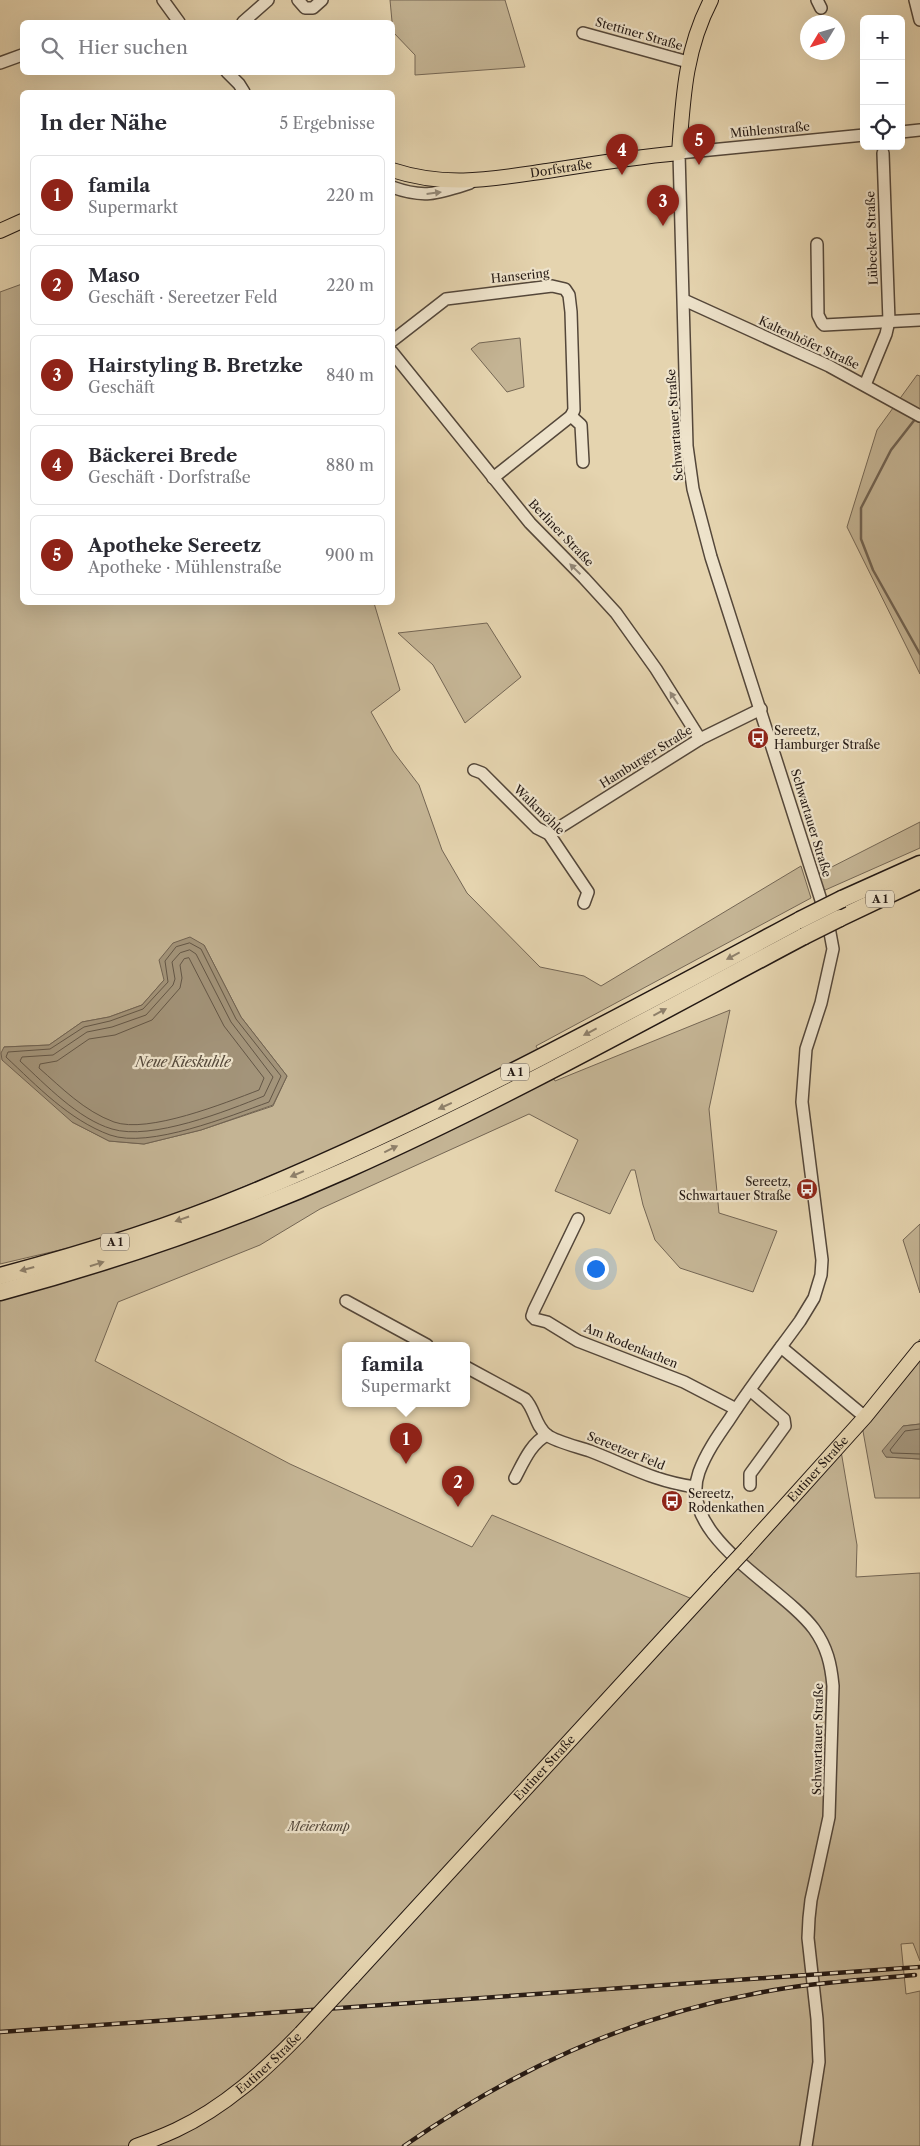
<!DOCTYPE html>
<html lang="de">
<head>
<meta charset="utf-8">
<style>
  :root { --surface:#fff; --page:#f2f2f3; --text:#2b2b33; --muted:#7c7c81; --line:#e1e1e2; --accent:#8f2418 }
  body { margin:0; font-family:"Libre Caslon Text",serif; background:var(--page); color:var(--text) }
  .controls { position:absolute; right:15px; top:15px; display:grid; overflow:hidden; border-radius:8px; box-shadow:0 5px 20px #0002 }
  .controls button { width:45px; height:45px; display:grid; place-items:center; padding:0; border:0; border-bottom:1px solid var(--line); background:var(--surface); color:var(--text); font:25px sans-serif }
  .compass { position:absolute; left:800px; top:15px; width:45px; height:45px; border-radius:50%; background:var(--surface); box-shadow:0 5px 20px #0002; rotate:232deg }
  .you { position:absolute; left:595px; top:1268px; width:18px; height:18px; margin:-12px; border:4px solid #fff; border-radius:50%; background:#1a73e8; box-shadow:0 0 0 8px #1a73e833 }
  .badge { display:grid; place-items:center; width:32px; height:32px; border-radius:50%; background:var(--accent); color:#fff; font-size:16px; font-weight:700 }
  .pin { position:absolute; translate:-50% -41px; filter:drop-shadow(0 1px 2px #0008) }
  .pin::after { content:''; position:absolute; top:26px; width:18px; height:15px; background:inherit; clip-path:polygon(0 0,100% 0,50% 100%) }
  .popup { position:absolute; left:342px; top:1342px; width:128px; height:65px; box-sizing:border-box; display:grid; place-content:center; border-radius:8px; background:var(--surface); filter:drop-shadow(0 1px 4px #0005); font-size:16px; white-space:nowrap; color:var(--muted) }
  .popup b { font-size:19px; color:var(--text) }
  .popup::after { content:''; position:absolute; left:50%; top:100%; margin-left:-10px; border:10px solid transparent; border-top-color:var(--surface) }
  .list { margin:0; padding:0; list-style:none }
  h2 { display:flex; justify-content:space-between; align-items:center; height:65px; margin:0; padding:0 20px; font-size:21px }
  h2 small { font-size:16px; font-weight:400; color:var(--muted) }
  .list li { display:grid; grid-template-columns:32px 1fr auto; gap:15px; align-items:center; box-sizing:border-box; height:80px; margin:0 10px 10px; padding:0 10px; border:1px solid var(--line); border-radius:8px }
  .list b { display:block; font-size:19px; white-space:nowrap }
  .list p { margin:0; font-size:16px; white-space:nowrap; color:var(--muted) }
  .list em { font-size:16px; font-style:normal; color:var(--muted) }
  .icon { flex:none; width:28px; height:28px; fill:none; stroke:currentColor; stroke-width:2; stroke-linecap:round; stroke-linejoin:round }
  .map { position:relative; flex:none; width:920px; height:2146px; overflow:hidden }
  .search { position:absolute; background:var(--surface); box-shadow:0 5px 20px #0002; left:20px; top:20px; width:375px; height:55px; display:flex; align-items:center; gap:12px; box-sizing:border-box; padding:0 18px; border-radius:8px; color:var(--muted); font-size:19px }
  .panel { position:absolute; background:var(--surface); box-shadow:0 5px 20px #0002; left:20px; top:90px; width:375px; height:515px; border-radius:8px }
  .map>svg:first-child { display:block }
  .green { fill:#c4b494; stroke:#746654; fill-rule:evenodd }
  .water { fill:#a3947a; stroke:#706251 }
  .lines { fill:none; stroke-linecap:round; stroke-linejoin:round }
  .shore { stroke:#635646; stroke-width:1 }
  .stream { stroke:#706251; stroke-width:2.5 }
  .minor-casing { stroke:#54473a; stroke-width:14 }
  .major-casing { stroke:#231813; stroke-width:16 }
  .highway-casing { stroke:#231813; stroke-width:19 }
  .minor { stroke:#eee3cb; stroke-width:11 }
  .major { stroke:#e5d4af; stroke-width:14 }
  .highway { stroke:#e5d4af; stroke-width:16 }
  .rail-casing { stroke:#231813; stroke-width:4.5 }
  .rail { stroke:#eee3cb; stroke-width:2.5; stroke-dasharray:8; stroke-linecap:butt }
  .major-bridge-casing { stroke:#231813; stroke-width:16; stroke-linecap:butt }
  .highway-bridge-casing { stroke:#231813; stroke-width:19; stroke-linecap:butt }
  .major-bridge { stroke:#e5d4af; stroke-width:14 }
  .highway-bridge { stroke:#e5d4af; stroke-width:16 }
  .oneway { fill:#938878 }
  .oneway2 { fill:#8e7f69 }
  .labels { text-anchor:middle; stroke-width:4.5; stroke-linejoin:round; paint-order:stroke }
  .shield { fill:#eee3cb; stroke:#60554a; stroke-width:1 }
  .shield-label { font-size:11px; font-weight:bold; fill:#231813 }
  .street-label { font-size:12px; fill:#231813; stroke:#eee3cb }
  .poi-label { font-size:12px; fill:#231813; stroke:#eee3cb; text-anchor:start }
  .park-label { font-size:12px; font-style:italic; fill:#53473a; stroke:#eee3cb }
  .water-label { font-size:14px; font-style:italic; fill:#564a3c; stroke:#eee3cb }
</style>
</head>
<body>
<div class="map">
<svg width="920" height="2146" viewBox="0 0 920 2146">
  <rect width="100%" height="100%" fill="#e5d4af"/>
  <filter id="stains"><feTurbulence type="fractalNoise" baseFrequency=".004" numOctaves="4"/><feColorMatrix values="0 0 0 0 .2 0 0 0 0 .09 0 0 0 0 .02 0 0 0 .5 -.17"/></filter>
  <radialGradient id="worn" r=".72"><stop offset=".6" stop-color="#630" stop-opacity="0"/><stop offset="1" stop-color="#630" stop-opacity=".3"/></radialGradient>
  <g class="green">
    <path d="M390,0H505L525,67L415,75V55L393,32Z"/>
    <path d="M22,284V602L374,603L400,690L371,712L393,751L419,785L442,850L467,893L540,967L584,976L601,986L801,866L811,898L536,1046L555,1081L730,1010L709,1109L719,1213L777,1231L753,1292L680,1268L655,1240L643,1205L635,1170H631L610,1214L555,1191L578,1140L529,1114L320,1209L260,1245L118,1302L95,1361L290,1464L472,1547L492,1515L697,1601L840,1445L857,1545L856,1577L920,1573V1961L913,1943L901,1944L906,1994L920,1991V2146H0V1300C76,1277 153,1254 228,1226C300,1199 370,1168 441,1135L423,1106L337,1148L224,1195L111,1238L0,1264V292ZM204,945L241,1017L287,1076L273,1106L201,1130L144,1144L109,1141L72,1122L4,1047L49,1045L82,1022L109,1017L142,1005L164,980Z"/>
    <path d="M520,338L524,387L507,392L471,349L479,343Z"/>
    <path d="M917,375L920,376V674L847,527L877,430Z"/>
    <path d="M487,623L521,677L465,723L433,665L398,633Z"/>
    <path d="M920,822V848L823,891L818,874Z"/>
    <path d="M920,1224V1293L903,1240Z"/>
    <path d="M920,1339V1424L903,1426L886,1457L920,1459V1498H875L861,1420Z"/>
  </g>
  <g class="water">
    <path d="M190,937L204,945L241,1017L287,1076L273,1105L201,1130L144,1144L109,1141L72,1122L2,1060L1,1053L4,1047L49,1045L82,1022L109,1017L142,1005L164,980L159,960L173,943Z"/>
    <path d="M920,1424V1459L886,1457L882,1451L903,1426Z"/>
  </g>
  <g class="lines">
    <g class="shore">
      <path d="M190,943L201,949L236,1019L281,1076L269,1102C230,1116 149,1149 110,1135C69,1120 37,1086 6,1057L8,1052L50,1049L84,1027L110,1021L143,1009L168,982L165,961L176,947Z"/>
      <path d="M190,950L196,954L231,1022L273,1077L264,1096C227,1111 151,1141 112,1129C78,1119 46,1085 20,1061L22,1057L53,1055L87,1032L112,1027L146,1015L173,985L175,979L172,962L180,953Z"/>
      <path d="M189,958L224,1026L264,1078L259,1090C225,1103 148,1134 114,1122C84,1111 62,1088 39,1068L40,1064L57,1061L89,1039L115,1035L152,1020L180,988L182,978L180,965L184,959Z"/>
      <path d="M920,1429L905,1431L890,1450L892,1453L920,1454"/>
    </g>
    <path class="stream" d="M916,418L891,450L861,508V539L873,570L920,654"/>
    <g class="minor-casing">
      <g id="minor">
        <path d="M163,0L179,22"/>
        <path d="M298,0L305,8H313L322,0"/>
        <path d="M817,0L821,8"/>
        <path d="M915,0L920,20"/>
        <path d="M243,22L268,0"/>
        <path d="M583,33L688,62"/>
        <path d="M0,63L22,55"/>
        <path d="M227,72L239,84L244,92"/>
        <path d="M901,132L920,130"/>
        <path d="M392,187C425,199 439,193 470,183"/>
        <path d="M817,244L818,315L822,323L824,325L920,320"/>
        <path d="M684,300L829,366L920,416"/>
        <path d="M392,341L446,299L552,286L565,289L569,295L571,312L574,410L571,416L493,478"/>
        <path d="M392,352L530,523L584,578L616,613L656,669L700,739"/>
        <path d="M865,385L886,334L889,321L883,153"/>
        <path d="M571,416L581,425L583,462"/>
        <path d="M474,770L482,773L537,828L549,834L588,892L584,903"/>
        <path d="M549,834L700,739L761,709"/>
        <path d="M578,1219L534,1310L532,1316L535,1319L547,1322L578,1341L684,1382L736,1409"/>
        <path d="M346,1301L427,1345"/>
        <path d="M781,1347L865,1417"/>
        <path d="M466,1367L525,1399C535,1409 535,1426 547,1435C556,1442 579,1447 590,1451C629,1466 653,1481 695,1487"/>
        <path d="M750,1390L784,1419L785,1426L750,1474V1485"/>
        <path d="M515,1478C523,1463 531,1443 547,1435"/>
        <path d="M806,2146L819,2062L817,2019L808,1938L809,1918L811,1900L829,1817L833,1686C831,1664 827,1647 814,1629C782,1586 676,1536 699,1472C706,1453 717,1437 729,1420C751,1386 776,1354 800,1321L814,1298L821,1275L822,1260L802,1102L806,1049L821,1003L833,949L828,922L711,557L693,489L687,446L679,153L864,135"/>
      </g>
    </g>
    <g class="major-casing">
      <g id="major">
        <path id="s1" d="M392,170C447,188 492,179 547,171C591,164 635,157 679,153C683,98 685,50 711,0"/>
        <path d="M0,231L22,221"/>
        <path id="s2" d="M747,1548L865,1417L920,1349"/>
        <path id="s3" d="M352,1978L719,1578"/>
        <path id="s4" d="M136,2146C150,2141 163,2136 176,2130C225,2107 264,2071 301,2033"/>
      </g>
    </g>
    <g class="highway-casing">
      <g id="highway">
        <path d="M842,899L920,864"/>
        <path d="M840,918L920,880"/>
        <path d="M0,1276C83,1254 167,1228 247,1195C438,1116 619,1017 800,920"/>
        <path d="M0,1292C119,1260 234,1220 346,1170C503,1100 653,1016 804,936"/>
      </g>
    </g>
    <use href="#minor" class="minor"/>
    <use href="#major" class="major"/>
    <use href="#highway" class="highway"/>
    <g class="rail-casing">
      <g id="rail">
        <path d="M0,2032L920,1967"/>
        <path d="M404,2146C512,2071 623,2019 753,1994C806,1983 861,1980 915,1975"/>
      </g>
    </g>
    <use href="#rail" class="rail"/>
    <g class="major-bridge-casing">
      <g id="major-bridge">
        <path d="M719,1578L747,1548"/>
        <path d="M301,2033L352,1978"/>
      </g>
    </g>
    <g class="highway-bridge-casing">
      <g id="highway-bridge">
        <path d="M800,920L842,899"/>
        <path d="M804,936L840,918"/>
      </g>
    </g>
    <use href="#major-bridge" class="major-bridge"/>
    <use href="#highway-bridge" class="highway-bridge"/>
  </g>
  <defs><path id="oneway-solid" d="M-6-.8H1V-3.2L6.5 0L1 3.2V.8H-6Z" transform="scale(1.25)"/></defs>
  <g class="oneway">
    <use href="#oneway-solid" transform="translate(434 193) rotate(-7)"/>
    <use href="#oneway-solid" transform="translate(575 569) rotate(-136)"/>
    <use href="#oneway-solid" transform="translate(674 698) rotate(-123)"/>
  </g>
  <g class="oneway2">
    <use href="#oneway-solid" transform="translate(733 956) rotate(152)"/>
    <use href="#oneway-solid" transform="translate(660 1012) rotate(-28)"/>
    <use href="#oneway-solid" transform="translate(590 1032) rotate(152)"/>
    <use href="#oneway-solid" transform="translate(445 1106) rotate(155)"/>
    <use href="#oneway-solid" transform="translate(391 1149) rotate(-26)"/>
    <use href="#oneway-solid" transform="translate(297 1174) rotate(157)"/>
    <use href="#oneway-solid" transform="translate(182 1219) rotate(161)"/>
    <use href="#oneway-solid" transform="translate(97 1264) rotate(-17)"/>
    <use href="#oneway-solid" transform="translate(27 1269) rotate(165)"/>
  </g>
  <defs>
    <g id="bus-disc" transform="scale(1.125)"><circle r="9.5" fill="#8f2418" stroke="#eee3cb"/><path d="M-5-6H5V4H4V6H2V4H-2V6H-4V4H-5ZM-3.5-4V0h7V-4ZM-3.5 1.2v1.5H-2V1.2ZM2 1.2v1.5H3.5V1.2Z" fill="#fff"/></g>
  </defs>
  <g fill-rule="evenodd">
    <use href="#bus-disc" x="758" y="738"/>
    <use href="#bus-disc" x="807" y="1189"/>
    <use href="#bus-disc" x="672" y="1501"/>
  </g>
  <g class="labels">
    <g class="shield">
      <rect x="866" y="890.5" width="28" height="17" rx="4"/>
      <rect x="501" y="1063.5" width="28" height="17" rx="4"/>
      <rect x="101" y="1233.5" width="28" height="17" rx="4"/>
    </g>
    <g class="shield-label">
      <text x="880" y="903">A 1</text>
      <text x="515" y="1076">A 1</text>
      <text x="115" y="1246">A 1</text>
    </g>
    <g class="street-label">
      <text transform="translate(639 34) rotate(16)" y="4">Stettiner Straße</text>
      <text transform="translate(770 130) rotate(-5)" y="4">Mühlenstraße</text>
      <text dy="4" stroke="none"><textPath href="#s1" startOffset="171">Dorfstraße</textPath></text>
      <text transform="translate(872 238) rotate(-92)" y="4">Lübecker Straße</text>
      <text transform="translate(520 276) rotate(-6)" y="4">Hansering</text>
      <text transform="translate(809 343) rotate(25)" y="4">Kaltenhöfer Straße</text>
      <text transform="translate(675 425) rotate(-94)" y="4">Schwartauer Straße</text>
      <text transform="translate(561 533) rotate(46)" y="4">Berliner Straße</text>
      <text transform="translate(646 757) rotate(-32)" y="4">Hamburger Straße</text>
      <text transform="translate(539 810) rotate(44)" y="4">Walkmöhle</text>
      <text transform="translate(811 823) rotate(73)" y="4">Schwartauer Straße</text>
      <text transform="translate(631 1346) rotate(22)" y="4">Am Rodenkathen</text>
      <text transform="translate(626 1451) rotate(22)" y="4">Sereetzer Feld</text>
      <text dy="4" stroke="none"><textPath href="#s2" startOffset="106">Eutiner Straße</textPath></text>
      <text transform="translate(818 1739) rotate(-89)" y="4">Schwartauer Straße</text>
      <text dy="4" stroke="none"><textPath href="#s3" startOffset="285">Eutiner Straße</textPath></text>
      <text dy="4" stroke="none"><textPath href="#s4" startOffset="158">Eutiner Straße</textPath></text>
    </g>
    <g class="poi-label">
      <text x="774" y="735">Sereetz,<tspan x="774" dy="14">Hamburger Straße</tspan></text>
      <text x="791" y="1186" text-anchor="end">Sereetz,<tspan x="791" dy="14">Schwartauer Straße</tspan></text>
      <text x="688" y="1498">Sereetz,<tspan x="688" dy="14">Rodenkathen</tspan></text>
    </g>
    <g class="park-label">
      <text x="319" y="1831">Meierkamp</text>
    </g>
    <g class="water-label">
      <text x="183" y="1067">Neue Kieskuhle</text>
    </g>
  </g>
  <rect width="100%" height="100%" filter="url(#stains)"/>
  <rect width="100%" height="100%" fill="url(#worn)"/>
</svg>
<div class="controls">
<button>+</button>
<button>−</button>
<button><svg class="icon" aria-label="locate" viewBox="0 0 24 24"><circle cx="12" cy="12" r="6"/><path d="M12 2v4M12 18v4M2 12h4M18 12h4"/></svg></button>
</div>
<svg class="compass" viewBox="-18 -18 36 36"><path d="M0-13l5 13h-10z" fill="#e53935"/><path d="M0 13l5-13h-10z" fill="#7c7c81"/></svg>
<div class="you"></div>
<div class="pin badge" style="left:406px;top:1464px">1</div>
<div class="popup"><b>famila</b>Supermarkt</div>
<div class="pin badge" style="left:458px;top:1507px">2</div>
<div class="pin badge" style="left:663px;top:226px">3</div>
<div class="pin badge" style="left:622px;top:175px">4</div>
<div class="pin badge" style="left:699px;top:165px">5</div>
<div class="search"><svg class="icon" aria-label="search" viewBox="0 0 24 24"><circle cx="10" cy="10" r="6"/><path d="M15 15l6 6"/></svg>Hier suchen</div>
<section class="panel">
<h2>In der Nähe<small>5 Ergebnisse</small></h2>
<ul class="list">
<li><span class="badge">1</span><div><b>famila</b><p>Supermarkt</p></div><em>220 m</em></li>
<li><span class="badge">2</span><div><b>Maso</b><p>Geschäft · Sereetzer Feld</p></div><em>220 m</em></li>
<li><span class="badge">3</span><div><b>Hairstyling B. Bretzke</b><p>Geschäft</p></div><em>840 m</em></li>
<li><span class="badge">4</span><div><b>Bäckerei Brede</b><p>Geschäft · Dorfstraße</p></div><em>880 m</em></li>
<li><span class="badge">5</span><div><b>Apotheke Sereetz</b><p>Apotheke · Mühlenstraße</p></div><em>900 m</em></li>
</ul>
</section>
</div>
</body>
</html>
